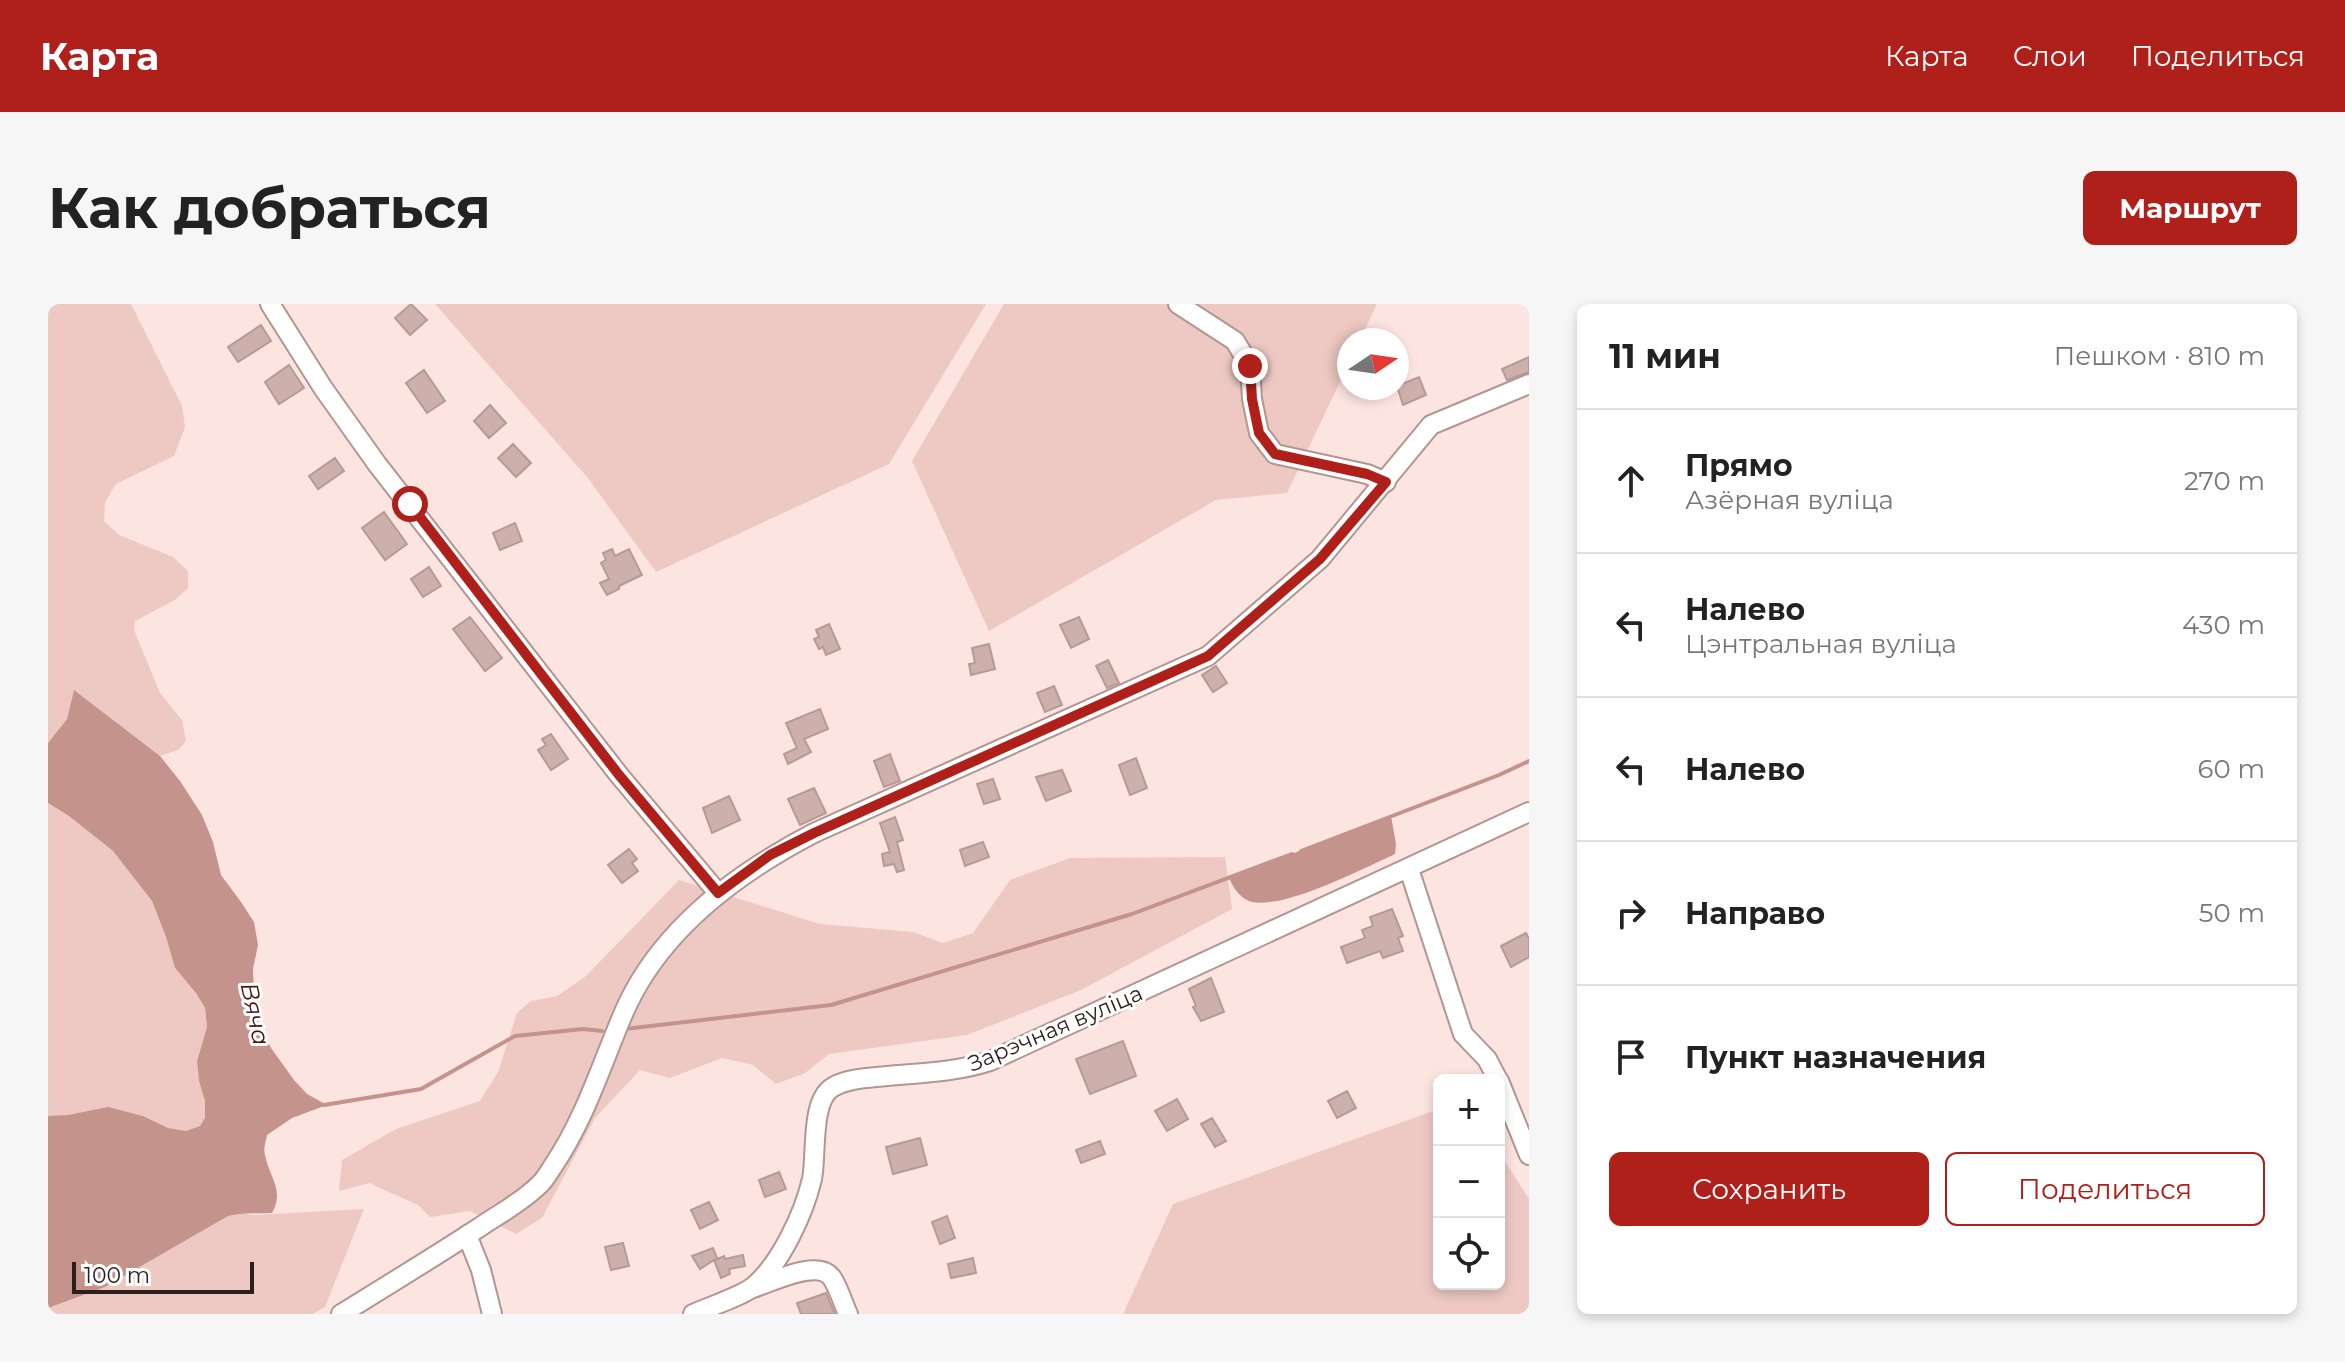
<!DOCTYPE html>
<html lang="ru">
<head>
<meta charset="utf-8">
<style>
  :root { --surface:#fff; --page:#f6f6f6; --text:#222; --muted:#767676; --line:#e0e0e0; --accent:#b0201a }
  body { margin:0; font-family:Montserrat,sans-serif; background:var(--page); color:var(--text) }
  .controls { position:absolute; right:24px; bottom:24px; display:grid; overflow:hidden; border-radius:12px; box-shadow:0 4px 12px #0003 }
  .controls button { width:72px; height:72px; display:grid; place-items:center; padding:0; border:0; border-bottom:2px solid var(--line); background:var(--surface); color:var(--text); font:40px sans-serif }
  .compass { position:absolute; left:1289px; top:24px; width:72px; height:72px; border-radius:50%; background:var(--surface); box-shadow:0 4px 12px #0003; rotate:77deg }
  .scale { position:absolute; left:24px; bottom:20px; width:182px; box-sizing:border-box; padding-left:8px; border:4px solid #2a1f1d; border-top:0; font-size:22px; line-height:28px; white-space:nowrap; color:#2a1f1d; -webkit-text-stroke:6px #fff; paint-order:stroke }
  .stop { position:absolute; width:24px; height:24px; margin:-18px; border:6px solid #b0201a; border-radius:50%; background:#fff }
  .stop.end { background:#b0201a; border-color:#fff; box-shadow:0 2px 8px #0008 }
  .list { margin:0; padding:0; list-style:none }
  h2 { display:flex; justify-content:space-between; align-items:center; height:104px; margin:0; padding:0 32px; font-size:34px }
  h2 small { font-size:26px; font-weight:400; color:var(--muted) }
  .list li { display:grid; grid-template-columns:52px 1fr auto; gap:24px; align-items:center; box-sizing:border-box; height:144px; padding:0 32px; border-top:2px solid var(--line) }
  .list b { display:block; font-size:30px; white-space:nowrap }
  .list p { margin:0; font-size:26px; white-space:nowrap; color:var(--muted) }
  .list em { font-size:26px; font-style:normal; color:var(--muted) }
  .actions { display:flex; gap:16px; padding:24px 32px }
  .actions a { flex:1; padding:18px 0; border:2px solid var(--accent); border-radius:12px; text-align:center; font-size:28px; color:var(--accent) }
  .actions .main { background:var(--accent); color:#fff }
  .icon { flex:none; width:44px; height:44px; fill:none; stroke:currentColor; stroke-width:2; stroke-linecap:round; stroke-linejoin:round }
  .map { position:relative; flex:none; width:1481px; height:1010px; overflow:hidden; border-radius:12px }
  header { display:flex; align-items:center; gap:48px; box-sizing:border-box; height:112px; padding:0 40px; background:var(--accent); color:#fff }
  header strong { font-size:38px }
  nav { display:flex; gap:44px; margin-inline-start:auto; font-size:28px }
  .intro { display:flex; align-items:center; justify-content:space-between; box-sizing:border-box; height:192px; padding:0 48px }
  h1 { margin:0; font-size:56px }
  .button { padding:20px 36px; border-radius:12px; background:var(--accent); color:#fff; font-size:28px; font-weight:700 }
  main { display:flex; gap:48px; padding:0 48px }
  aside { flex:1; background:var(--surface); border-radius:12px; box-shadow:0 4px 12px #0003 }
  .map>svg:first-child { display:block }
  .green { fill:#eec9c3 }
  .water { fill:#c3938c }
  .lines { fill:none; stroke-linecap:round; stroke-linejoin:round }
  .stream { stroke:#c3938c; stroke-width:4 }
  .building { fill:#cdb0ac; stroke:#b59a95; stroke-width:2 }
  .minor-casing { stroke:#b29692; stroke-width:22 }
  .minor { stroke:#fff; stroke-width:18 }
  .route { stroke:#b0201a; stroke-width:10 }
  .labels { text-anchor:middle; stroke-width:6; stroke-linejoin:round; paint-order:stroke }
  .street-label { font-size:22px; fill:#2a1f1d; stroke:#fff }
  .water-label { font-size:24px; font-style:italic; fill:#4d130e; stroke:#fff }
</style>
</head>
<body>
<header>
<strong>Карта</strong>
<nav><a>Карта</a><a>Слои</a><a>Поделиться</a></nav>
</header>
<div class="intro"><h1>Как добраться</h1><a class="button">Маршрут</a></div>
<main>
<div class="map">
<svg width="1481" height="1010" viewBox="0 0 1481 1010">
  <rect width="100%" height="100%" fill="#fce4e0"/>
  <g class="green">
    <path d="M0,0H83L134,102L137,123L126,152L68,180L57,198L56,217L71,231L125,253L140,267V284L127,296L87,317L86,326L112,389L134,416L138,437L130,446L112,452L26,386L19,415L0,439Z"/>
    <path d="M387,0H938L841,160L608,268L539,173Z"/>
    <path d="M956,0H1329L1312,36H1301V59L1239,189L1168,196L941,327L864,157Z"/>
    <path d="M0,499L21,512L65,547L104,597L118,633L127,664L148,689L157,704L159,723L149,757L151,777L157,797V814L152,822L138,827L120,824L95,812H0Z"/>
    <path d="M1177,553L1184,605L1033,686L919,731L781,750L757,769L728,780L705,761L674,754L622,774L592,766L547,814L494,914L468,930L422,907L382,913L370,901L321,879L291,887L294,856L348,825L432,797L450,768L469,709L483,697L509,692L538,672L631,576L772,620L865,628L895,639L925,629L962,576L1022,554Z"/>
    <path d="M1391,805V980H1451V848L1481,895V1010H1075L1125,900Z"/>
    <path d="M316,905L277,1003L265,1010H0V1004L57,983L180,912L192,908L205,911Z"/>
  </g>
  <g class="water">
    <path d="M26,386L112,452L132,477L154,511L165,538L173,571L193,598L206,618L210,641L205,665L206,694L211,720L223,744L246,776L259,790L279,801L244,814L219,831C218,838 215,844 217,851C221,873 237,886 224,909C209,910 195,908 180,912L57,983L0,1004V812L20,811L60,803L95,812L120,824L138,827L152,822L157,814V797L151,777L149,757L159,723L157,704L148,689L127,664L118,633L104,597L65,547L21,512L0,499V439L19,415Z"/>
    <path d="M1343,512L1348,540L1347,550C1316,564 1232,608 1201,597C1191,593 1185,583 1181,574Z"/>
  </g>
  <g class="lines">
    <g class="stream">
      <path d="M1253,547L1451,471L1481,457"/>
      <path d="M577,725L783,701L1084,610L1244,550"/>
      <path d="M276,801L373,785L467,732L535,725L554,727"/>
    </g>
  </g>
  <g class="building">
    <path d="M363,0L379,16L362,31L347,14Z"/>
    <path d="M213,21L223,37L190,58L180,43Z"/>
    <path d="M1481,53V68L1459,76L1454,65Z"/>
    <path d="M241,61L256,84L231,100L217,78Z"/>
    <path d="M376,66L397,97L379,109L358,79Z"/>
    <path d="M1371,73L1378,91L1355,101L1349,82Z"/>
    <path d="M442,101L458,119L441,134L426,117Z"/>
    <path d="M465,140L483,159L468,173L450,154Z"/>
    <path d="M287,154L296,167L270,185L261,172Z"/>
    <path d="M336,208L359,240L337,256L314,224Z"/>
    <path d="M467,219L474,237L452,246L445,229Z"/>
    <path d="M564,245L567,252L581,245L594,271L571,282V285L559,291L552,279L561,275L553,259L558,256L555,249Z"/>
    <path d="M381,263L393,282L375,293L363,275Z"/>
    <path d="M422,313L454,354L437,367L405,325Z"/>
    <path d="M1031,313L1041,335L1023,344L1012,321Z"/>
    <path d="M781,320L792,345L778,351L775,343L771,345L766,335L771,333L768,326Z"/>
    <path d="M941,340L947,365L923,371L921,360L927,359L924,344Z"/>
    <path d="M1060,356L1071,379L1059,384L1048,362Z"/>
    <path d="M1168,362L1179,379L1165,388L1154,371Z"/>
    <path d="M1006,382L1014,401L997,408L989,389Z"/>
    <path d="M772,405L780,425L756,435L763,448L740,460L736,450L749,444L738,419Z"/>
    <path d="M503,430L520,455L503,466L490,446L498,441L494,435Z"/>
    <path d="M842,450L852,477L836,483L826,457Z"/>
    <path d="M1088,454L1099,484L1082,491L1071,461Z"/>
    <path d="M1014,466L1023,487L998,497L988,473Z"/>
    <path d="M945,475L952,495L936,500L929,480Z"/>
    <path d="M766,484L778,509L752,521L740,495Z"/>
    <path d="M681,492L692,516L664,529L655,504Z"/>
    <path d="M847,513L855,536L849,538L856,566L849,568L846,560L836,562L834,550L842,548L832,519Z"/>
    <path d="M935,538L941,553L917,562L912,546Z"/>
    <path d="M581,545L589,555L584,559L590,567L574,579L560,561Z"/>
    <path d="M1344,605L1355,632L1350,634L1355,647L1335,654L1332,647L1299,659L1293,643L1317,634L1314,626L1325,622L1322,613Z"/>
    <path d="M1478,629L1481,635V653L1463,663L1453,642Z"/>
    <path d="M1163,674L1176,708L1153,717L1145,703L1148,702L1141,685Z"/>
    <path d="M1075,737L1088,772L1042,790L1028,755Z"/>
    <path d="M1299,787L1308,804L1289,814L1280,797Z"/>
    <path d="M1129,795L1140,815L1119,827L1107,807Z"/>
    <path d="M1164,814L1178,837L1167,843L1153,820Z"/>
    <path d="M872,834L879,861L845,870L838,843Z"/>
    <path d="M1052,837L1057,850L1033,859L1028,846Z"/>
    <path d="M731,868L738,885L717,893L711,876Z"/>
    <path d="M661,898L670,916L652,925L643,906Z"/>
    <path d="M899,912L907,934L892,940L884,918Z"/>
    <path d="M575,939L581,962L563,966L557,943Z"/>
    <path d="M665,944L669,954L667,956L676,952L677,955L695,951L697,962L681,965L682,970L673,974L666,956L652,965L644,952Z"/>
    <path d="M925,954L928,969L903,974L900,960Z"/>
    <path d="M778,989L787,1010H753L749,999Z"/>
  </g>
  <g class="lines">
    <g class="minor-casing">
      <g id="minor">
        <path d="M222,0L275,84L329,160L571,471L670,589"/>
        <path d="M1130,0L1187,37L1202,62L1204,95L1211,129L1227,150L1319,170L1338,178"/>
        <path d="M1361,565L1415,730L1439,755L1450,776"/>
        <path d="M1451,777L1481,851"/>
        <path d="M419,931L433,966L444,1010"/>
        <path d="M705,984C724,978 771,954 784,974C791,985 795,999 800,1010"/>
        <path d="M293,1010C340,981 386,953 432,923C451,910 474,898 491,881C497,876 501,868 505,862C537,815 554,759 576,708C612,625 689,569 766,529L1160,352L1272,255L1383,121L1481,80"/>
        <path d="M645,1010C660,1003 695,992 706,982C733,959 756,909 764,875C769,851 762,796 785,783C800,774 822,774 839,772C873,769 909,768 942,757L1481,508"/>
      </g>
    </g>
    <use href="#minor" class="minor"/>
  </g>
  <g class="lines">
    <path class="route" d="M362,200L571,471L670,589L722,551L766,529L1160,352L1272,255L1338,178L1319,170L1227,150L1211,129L1204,95L1202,62"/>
  </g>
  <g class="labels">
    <g class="street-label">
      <text transform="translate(1007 724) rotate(-23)" y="8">Зарэчная вуліца</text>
    </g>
    <g class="water-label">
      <text transform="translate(207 710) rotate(78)" y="8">Вяча</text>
    </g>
  </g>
</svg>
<div class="controls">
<button>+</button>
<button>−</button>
<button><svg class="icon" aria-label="locate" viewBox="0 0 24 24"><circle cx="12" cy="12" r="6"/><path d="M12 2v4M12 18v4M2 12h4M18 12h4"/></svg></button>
</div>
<svg class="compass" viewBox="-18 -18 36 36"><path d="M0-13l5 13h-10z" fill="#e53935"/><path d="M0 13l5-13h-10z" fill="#767676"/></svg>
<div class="scale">100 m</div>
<div class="stop" style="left:362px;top:200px"></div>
<div class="stop end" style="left:1202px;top:62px"></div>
</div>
<aside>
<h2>11 мин<small>Пешком · 810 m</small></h2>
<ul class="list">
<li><svg class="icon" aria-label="ahead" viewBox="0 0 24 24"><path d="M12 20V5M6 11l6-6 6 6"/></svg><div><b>Прямо</b><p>Азёрная вуліца</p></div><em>270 m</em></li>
<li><svg class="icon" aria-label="left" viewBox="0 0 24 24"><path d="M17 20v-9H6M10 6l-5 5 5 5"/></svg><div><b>Налево</b><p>Цэнтральная вуліца</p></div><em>430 m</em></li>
<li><svg class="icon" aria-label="left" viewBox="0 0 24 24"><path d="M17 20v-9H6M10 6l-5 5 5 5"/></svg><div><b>Налево</b></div><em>60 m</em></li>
<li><svg class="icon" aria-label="right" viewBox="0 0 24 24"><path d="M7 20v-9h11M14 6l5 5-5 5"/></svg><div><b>Направо</b></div><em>50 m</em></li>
<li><svg class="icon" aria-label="arrive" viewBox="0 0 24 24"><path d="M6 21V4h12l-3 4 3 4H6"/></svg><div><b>Пункт назначения</b></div></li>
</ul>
<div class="actions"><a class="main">Сохранить</a><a>Поделиться</a></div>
</aside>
</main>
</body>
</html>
